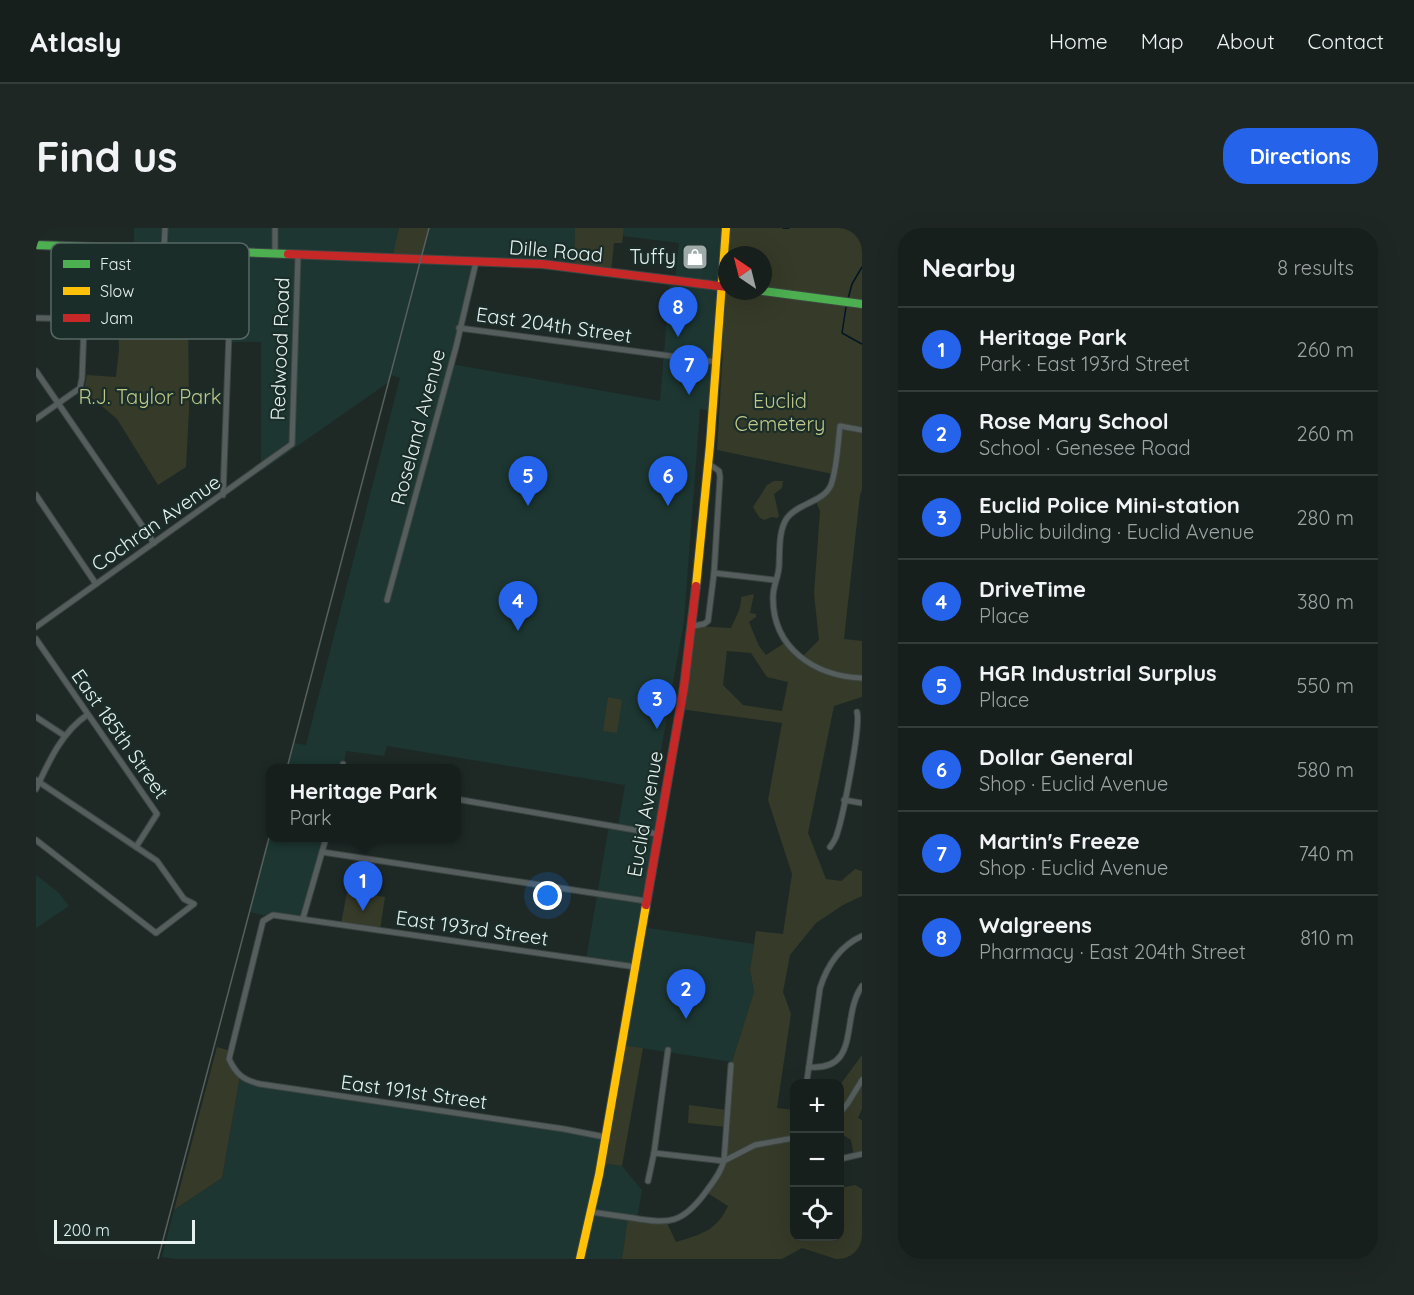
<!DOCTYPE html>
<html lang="en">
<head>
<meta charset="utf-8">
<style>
  :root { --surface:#161f1c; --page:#1f2725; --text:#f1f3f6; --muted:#9ea2a3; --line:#353d3b; --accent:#2563eb }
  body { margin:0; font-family:Quicksand,sans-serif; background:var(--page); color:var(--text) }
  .controls { position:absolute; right:18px; bottom:18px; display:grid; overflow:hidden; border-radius:12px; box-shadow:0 6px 24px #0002 }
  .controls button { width:54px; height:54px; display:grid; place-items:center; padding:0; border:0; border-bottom:2px solid var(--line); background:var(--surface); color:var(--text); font:30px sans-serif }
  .compass { position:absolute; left:682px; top:18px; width:54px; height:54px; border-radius:50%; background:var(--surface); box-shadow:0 6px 24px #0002; rotate:325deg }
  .scale { position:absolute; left:18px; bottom:15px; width:141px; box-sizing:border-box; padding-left:6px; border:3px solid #e5f1ee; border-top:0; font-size:16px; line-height:21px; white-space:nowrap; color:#e5f1ee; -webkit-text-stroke:4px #1a2d29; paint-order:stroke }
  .you { position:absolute; left:512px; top:668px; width:21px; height:21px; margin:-15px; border:4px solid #fff; border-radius:50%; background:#1a73e8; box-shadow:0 0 0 9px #1a73e833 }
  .badge { display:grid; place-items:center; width:39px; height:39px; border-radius:50%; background:var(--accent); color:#fff; font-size:20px; font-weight:700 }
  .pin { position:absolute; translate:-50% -50px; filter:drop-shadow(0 2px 3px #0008) }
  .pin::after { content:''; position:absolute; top:32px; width:21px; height:18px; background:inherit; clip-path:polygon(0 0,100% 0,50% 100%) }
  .popup { position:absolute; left:230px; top:536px; width:195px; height:78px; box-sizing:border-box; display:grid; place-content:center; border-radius:12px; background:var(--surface); filter:drop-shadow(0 2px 4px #0005); font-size:20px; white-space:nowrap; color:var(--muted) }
  .popup b { font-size:22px; color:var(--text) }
  .popup::after { content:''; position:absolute; left:50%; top:100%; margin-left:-12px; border:12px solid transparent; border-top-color:var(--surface) }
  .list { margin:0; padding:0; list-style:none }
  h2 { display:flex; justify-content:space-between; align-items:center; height:78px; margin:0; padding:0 24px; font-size:26px }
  h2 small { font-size:20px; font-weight:400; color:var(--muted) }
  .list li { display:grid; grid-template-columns:39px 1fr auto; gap:18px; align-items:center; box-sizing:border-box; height:84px; padding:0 24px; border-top:2px solid var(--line) }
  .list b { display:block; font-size:22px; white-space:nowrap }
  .list p { margin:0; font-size:20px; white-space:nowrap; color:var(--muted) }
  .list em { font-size:20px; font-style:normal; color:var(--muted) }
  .icon { flex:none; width:33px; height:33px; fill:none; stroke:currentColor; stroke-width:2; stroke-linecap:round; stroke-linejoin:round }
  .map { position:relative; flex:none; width:826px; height:1031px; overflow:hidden; border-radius:24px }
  header { display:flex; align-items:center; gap:36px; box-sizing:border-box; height:84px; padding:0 30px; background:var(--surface); border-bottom:2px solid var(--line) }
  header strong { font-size:28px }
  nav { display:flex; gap:33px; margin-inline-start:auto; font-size:21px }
  .intro { display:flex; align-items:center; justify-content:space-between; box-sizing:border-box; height:144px; padding:0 36px }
  h1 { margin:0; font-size:42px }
  .button { padding:15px 27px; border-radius:24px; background:var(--accent); color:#fff; font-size:21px; font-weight:700 }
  main { display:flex; gap:36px; padding:0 36px }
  aside { flex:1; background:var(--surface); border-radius:24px; box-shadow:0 6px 24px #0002 }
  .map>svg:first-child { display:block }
  .built { fill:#1d3631 }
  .green { fill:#363a28; fill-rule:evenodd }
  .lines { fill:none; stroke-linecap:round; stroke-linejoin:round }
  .stream { stroke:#031425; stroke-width:1.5 }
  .street-casing { stroke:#3d4644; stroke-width:7 }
  .fast-casing { stroke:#3d4644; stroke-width:10 }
  .slow-casing { stroke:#3d4644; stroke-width:10 }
  .jam-casing { stroke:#3d4644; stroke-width:10 }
  .street { stroke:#565e5d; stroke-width:5 }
  .fast { stroke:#4caf50; stroke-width:8 }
  .slow { stroke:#ffc107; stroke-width:8 }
  .jam { stroke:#c62828; stroke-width:8 }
  .rail { stroke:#58605d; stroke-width:1.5 }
  .labels { text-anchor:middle; stroke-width:4.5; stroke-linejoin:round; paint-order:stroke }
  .street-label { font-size:20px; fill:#e5f1ee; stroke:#1a2d29 }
  .poi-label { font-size:20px; fill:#e5f1ee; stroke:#1a2d29; text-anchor:end }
  .park-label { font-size:20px; fill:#bfc789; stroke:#1a2d29 }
  .key { fill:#1a2d29; stroke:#576864; stroke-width:1.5 }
  .key-label { font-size:16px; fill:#e5f1ee }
</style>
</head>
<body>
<header>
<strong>Atlasly</strong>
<nav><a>Home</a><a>Map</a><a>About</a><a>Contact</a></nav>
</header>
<div class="intro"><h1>Find us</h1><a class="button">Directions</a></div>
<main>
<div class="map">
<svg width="826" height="1031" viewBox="0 0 826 1031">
  <rect width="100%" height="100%" fill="#1e2926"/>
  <g class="built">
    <path d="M98,0H363L357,31H385L393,0H539L538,40L440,34L415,136L624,173L634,52H639L643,15L587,8L588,0H690L677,183L664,181L648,393L618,562L630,564L606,699L718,716L714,742L718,764L696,834L585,817L599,739L550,732L573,597L582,598L589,557L351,518L348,528L310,523L307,540H251L258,515L270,517L364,150L355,147L353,154L227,242L225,239V114H193V91L160,90L162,23L98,22Z"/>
    <path d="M24,19L82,22L80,59L23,58Z"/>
    <path d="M234,606V610H290L267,690L232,688L213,684Z"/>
    <path d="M0,647L22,664L33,678L0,700Z"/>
    <path d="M204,848L214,853L569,909L565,935L586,938L606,962L601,991L592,990L586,1031H141L126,1029L138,982L186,950Z"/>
  </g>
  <g class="green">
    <path d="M363,0H393L385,32L356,31Z"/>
    <path d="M539,0H588L586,15H578L575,44L538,40Z"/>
    <path d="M690,0H826V262L824,267L808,411L826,413V469L798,478L772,605L790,651L805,653L819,641L826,643V668L807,677L780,695L754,727L747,764L755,786L741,880L758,882V1008H804V960L819,957L826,961V1031H800L766,1020L746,1031H586L592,989L630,993L640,1014C666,1006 680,1003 692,978L670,964L684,945L690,899L652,895L653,877L691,882L695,837L718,764L714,742L720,703L747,706L756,646L732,572L746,495L644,481L657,398L695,400C699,390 706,380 705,369L718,366L714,385L720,386V389L713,394L723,418L730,427L750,414L765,430L783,412L778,366L784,283L779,271L791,263L797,246L681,222L687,122L681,120ZM691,27H727V63H691ZM691,423L715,425L731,449L752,454L746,483L707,477L687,457Z"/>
    <path d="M162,64L152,88L153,182L150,239L122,257L81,191L48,163L51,147L80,149L83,121L82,92L97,65Z"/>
    <path d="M738,253H747L746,260L738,266L743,288L741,290L736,289L728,292L723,289L717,279L731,257Z"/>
    <path d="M572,469L586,472L581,505L567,503Z"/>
    <path d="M311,664L349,669L344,702L305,696Z"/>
    <path d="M585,817L607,820L586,938L565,935Z"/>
    <path d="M181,819L195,823L193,831L204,848L186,950L138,982Z"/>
    <path d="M826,827V881L822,890L826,892V926L818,928L815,912L804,905V857Z"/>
  </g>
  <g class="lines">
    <g class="stream">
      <path d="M747,0H753"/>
      <path d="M812,71L816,56L826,39"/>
      <path d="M810,79L806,105L826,116"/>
    </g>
    <g class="street-casing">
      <g id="street">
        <path d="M239,0V26"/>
        <path d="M128,22L129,0"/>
        <path d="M0,90L49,91"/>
        <path d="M423,100L680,134"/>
        <path d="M0,143L118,315"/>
        <path d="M0,191L44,160L46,150L51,20"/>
        <path d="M826,202L804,198C802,215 801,241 795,257C788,274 762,275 751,290C742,303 744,324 743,339C742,351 737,357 737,370C737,421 779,448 826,450"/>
        <path d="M0,267L60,356"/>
        <path d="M187,267L196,24"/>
        <path d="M678,345L738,352"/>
        <path d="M351,372L420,119L440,34"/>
        <path d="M657,398L668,396L672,393L678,345L684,249L683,243L673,236"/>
        <path d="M0,399L256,216L262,28"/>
        <path d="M0,411L121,586L100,619"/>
        <path d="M0,489L29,508"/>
        <path d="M307,540V536"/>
        <path d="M0,552L121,633L148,671L158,676L120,705L0,612"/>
        <path d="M0,561C13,533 26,504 51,487"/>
        <path d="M420,571L622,606"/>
        <path d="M808,572L826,575"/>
        <path d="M794,619C797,615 800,610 801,606C807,588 825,498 821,484"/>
        <path d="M286,624L610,673"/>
        <path d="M267,690L290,610"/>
        <path d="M773,839C826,843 804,789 826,758"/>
        <path d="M771,852L784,760C791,738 804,718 826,708"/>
        <path d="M804,885L812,875L826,852"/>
        <path d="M569,909L528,901L224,856C207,852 200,846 193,831L227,693L237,687L600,739"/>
        <path d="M618,925L688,933L695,837"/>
        <path d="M804,931L826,926"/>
        <path d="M612,953L618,925L632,822"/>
        <path d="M555,984C569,986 583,988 597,990C633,996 646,996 669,965C677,954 684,946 688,933L719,917L758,910"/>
        <path d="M0,1027L9,1031"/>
      </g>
    </g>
    <g class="fast-casing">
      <g id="fast">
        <path d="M0,17L252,26"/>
        <path d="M727,63L826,76"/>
      </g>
    </g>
    <g class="slow-casing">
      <g id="slow">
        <path d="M660,358L674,217L690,0"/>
        <path d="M544,1031L563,947L610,677"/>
      </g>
    </g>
    <g class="jam-casing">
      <g id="jam">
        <path d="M252,26L506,36L691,59"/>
        <path d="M610,677L648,459L660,358"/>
      </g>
    </g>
    <use href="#street" class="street"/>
    <use href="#fast" class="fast"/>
    <use href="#slow" class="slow"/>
    <use href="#jam" class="jam"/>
    <g class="rail">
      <path d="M251,540L393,0"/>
      <path d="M122,1031L234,606"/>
    </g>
  </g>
  <defs>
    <g id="shop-square" transform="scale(1.35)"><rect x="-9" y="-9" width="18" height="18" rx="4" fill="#9faba8" stroke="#1a2d29"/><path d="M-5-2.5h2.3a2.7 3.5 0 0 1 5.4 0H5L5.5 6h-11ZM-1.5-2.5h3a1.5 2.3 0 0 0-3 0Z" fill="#fff"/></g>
  </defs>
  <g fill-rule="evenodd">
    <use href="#shop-square" x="659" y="29"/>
  </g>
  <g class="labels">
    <g class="street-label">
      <text transform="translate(520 23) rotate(5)" y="7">Dille Road</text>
      <text transform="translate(518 97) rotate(8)" y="7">East 204th Street</text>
      <text transform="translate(244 121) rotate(-88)" y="7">Redwood Road</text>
      <text transform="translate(382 199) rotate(-75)" y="7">Roseland Avenue</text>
      <text transform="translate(120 295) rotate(-35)" y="7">Cochran Avenue</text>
      <text transform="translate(84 506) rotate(55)" y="7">East 185th Street</text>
      <text transform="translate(609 586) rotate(-80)" y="7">Euclid Avenue</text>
      <text transform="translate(436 700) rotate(8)" y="7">East 193rd Street</text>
      <text transform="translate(378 864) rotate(8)" y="7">East 191st Street</text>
    </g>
    <g class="poi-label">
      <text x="640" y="36">Tuffy</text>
    </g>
    <g class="park-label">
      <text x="114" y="176">R.J. Taylor Park</text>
      <text x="744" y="180">Euclid<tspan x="744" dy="23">Cemetery</tspan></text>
    </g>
  </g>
  <rect x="15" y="15" width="198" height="96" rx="9" class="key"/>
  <rect x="27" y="32" width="27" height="8" fill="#4caf50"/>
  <rect x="27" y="59" width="27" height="8" fill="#ffc107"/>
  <rect x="27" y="86" width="27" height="8" fill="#c62828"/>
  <g class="key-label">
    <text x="64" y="42">Fast</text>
    <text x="64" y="69">Slow</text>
    <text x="64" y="96">Jam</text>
  </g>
</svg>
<div class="controls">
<button>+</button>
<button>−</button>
<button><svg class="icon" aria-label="locate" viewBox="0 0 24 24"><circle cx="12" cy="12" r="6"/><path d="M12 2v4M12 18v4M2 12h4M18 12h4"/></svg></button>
</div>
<svg class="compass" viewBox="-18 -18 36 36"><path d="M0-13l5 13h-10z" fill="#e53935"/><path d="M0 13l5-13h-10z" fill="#9ea2a3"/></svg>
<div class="scale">200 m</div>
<div class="you"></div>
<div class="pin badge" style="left:327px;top:683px">1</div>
<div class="popup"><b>Heritage Park</b>Park</div>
<div class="pin badge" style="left:650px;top:791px">2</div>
<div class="pin badge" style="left:621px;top:501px">3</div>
<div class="pin badge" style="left:482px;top:403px">4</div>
<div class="pin badge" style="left:492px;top:278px">5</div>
<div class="pin badge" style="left:632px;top:278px">6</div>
<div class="pin badge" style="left:653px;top:167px">7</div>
<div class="pin badge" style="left:642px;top:109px">8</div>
</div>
<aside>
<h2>Nearby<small>8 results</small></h2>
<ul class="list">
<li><span class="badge">1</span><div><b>Heritage Park</b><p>Park · East 193rd Street</p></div><em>260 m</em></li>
<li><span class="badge">2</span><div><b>Rose Mary School</b><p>School · Genesee Road</p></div><em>260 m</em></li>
<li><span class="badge">3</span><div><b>Euclid Police Mini-station</b><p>Public building · Euclid Avenue</p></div><em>280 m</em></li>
<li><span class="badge">4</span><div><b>DriveTime</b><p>Place</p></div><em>380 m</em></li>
<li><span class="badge">5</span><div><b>HGR Industrial Surplus</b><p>Place</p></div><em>550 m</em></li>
<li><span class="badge">6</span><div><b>Dollar General</b><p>Shop · Euclid Avenue</p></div><em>580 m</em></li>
<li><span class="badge">7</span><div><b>Martin's Freeze</b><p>Shop · Euclid Avenue</p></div><em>740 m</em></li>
<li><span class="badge">8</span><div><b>Walgreens</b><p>Pharmacy · East 204th Street</p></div><em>810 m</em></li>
</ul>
</aside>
</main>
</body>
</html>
